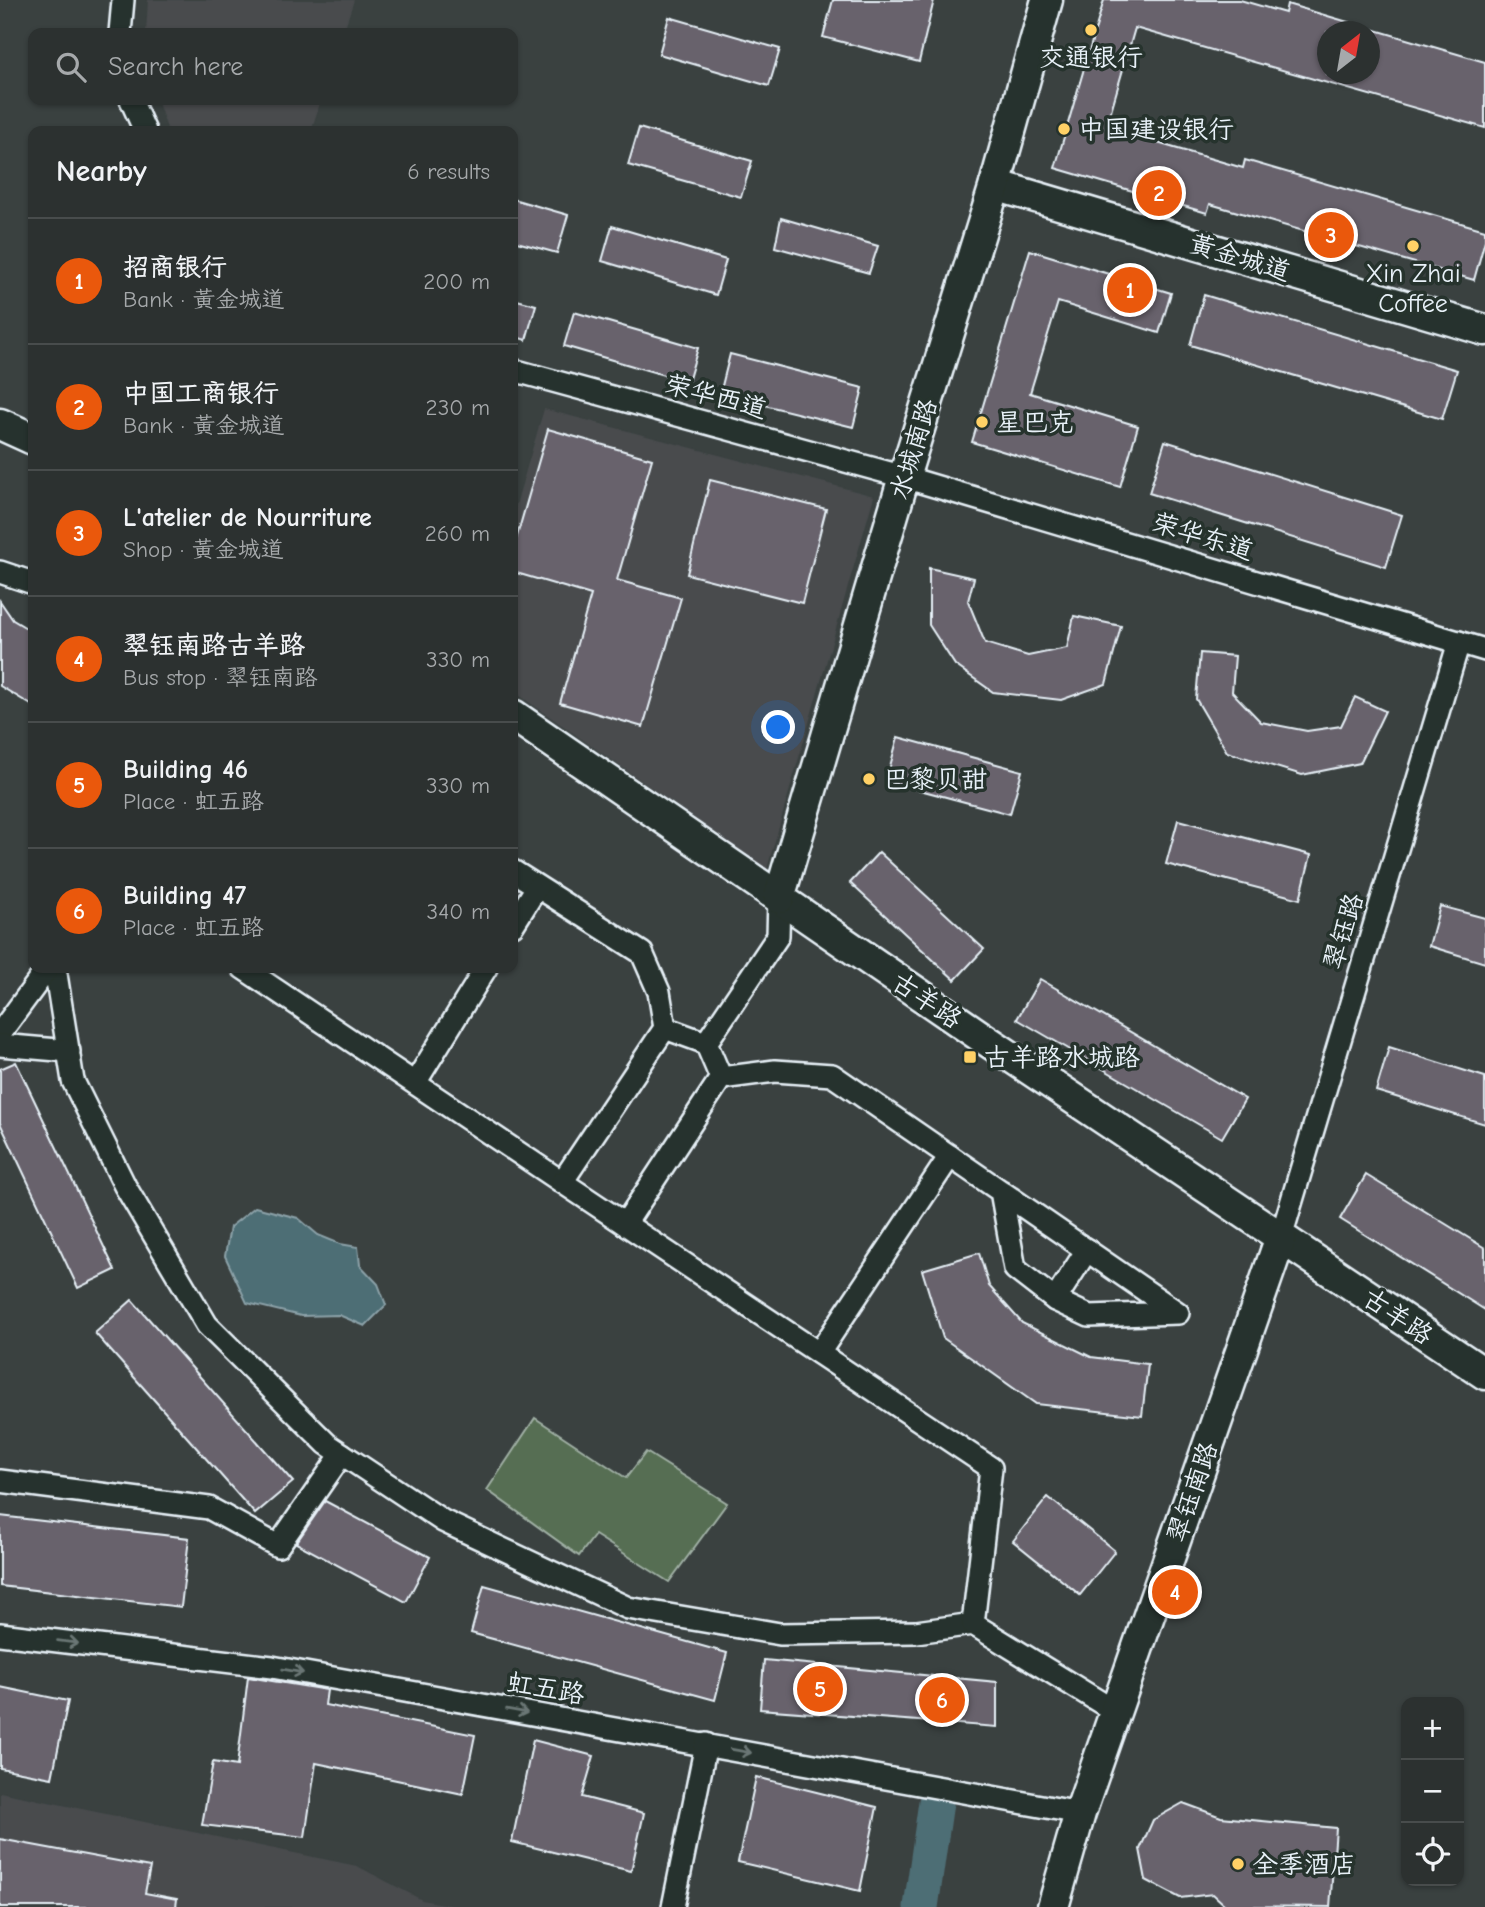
<!DOCTYPE html>
<html lang="en">
<head>
<meta charset="utf-8">
<style>
  :root { --surface:#2c3130; --page:#343938; --text:#f1f3f6; --muted:#a6a9ab; --line:#484c4c; --accent:#ea580c }
  body { margin:0; font-family:"Comic Neue","LXGW WenKai TC",sans-serif; background:var(--page); color:var(--text) }
  .controls { position:absolute; right:21px; bottom:21px; display:grid; overflow:hidden; border-radius:14px; box-shadow:0 2px 5px #0004 }
  .controls button { width:63px; height:63px; display:grid; place-items:center; padding:0; border:0; border-bottom:2px solid var(--line); background:var(--surface); color:var(--text); font:35px sans-serif }
  .compass { position:absolute; left:1317px; top:21px; width:63px; height:63px; border-radius:50%; background:var(--surface); box-shadow:0 2px 5px #0004; rotate:31deg }
  .you { position:absolute; left:779px; top:728px; width:24px; height:24px; margin:-18px; border:5px solid #fff; border-radius:50%; background:#1a73e8; box-shadow:0 0 0 10px #1a73e833 }
  .badge { display:grid; place-items:center; width:46px; height:46px; border-radius:50%; background:var(--accent); color:#fff; font-size:23px; font-weight:700 }
  .pin { position:absolute; translate:-50% -50%; border:4px solid #fff; box-shadow:0 2px 7px #0006 }
  .list { margin:0; padding:0; list-style:none }
  h2 { display:flex; justify-content:space-between; align-items:center; height:91px; margin:0; padding:0 28px; font-size:30px }
  h2 small { font-size:23px; font-weight:400; color:var(--muted) }
  .list li { display:grid; grid-template-columns:46px 1fr auto; gap:21px; align-items:center; box-sizing:border-box; height:126px; padding:0 28px; border-top:2px solid var(--line) }
  .list b { display:block; font-size:26px; white-space:nowrap }
  .list p { margin:0; font-size:23px; white-space:nowrap; color:var(--muted) }
  .list em { font-size:23px; font-style:normal; color:var(--muted) }
  .icon { flex:none; width:38px; height:38px; fill:none; stroke:currentColor; stroke-width:2; stroke-linecap:round; stroke-linejoin:round }
  .map { position:relative; flex:none; width:1485px; height:1907px; overflow:hidden }
  .search { position:absolute; background:var(--surface); box-shadow:0 2px 5px #0004; left:28px; top:28px; width:490px; height:77px; display:flex; align-items:center; gap:18px; box-sizing:border-box; padding:0 24px; border-radius:14px; color:var(--muted); font-size:26px }
  .panel { position:absolute; background:var(--surface); box-shadow:0 2px 5px #0004; left:28px; top:126px; width:490px; height:847px; border-radius:14px }
  .map>svg:first-child { display:block }
  .built { fill:#484b4d }
  .green { fill:#576e52; stroke:#a0b0a5; stroke-width:2 }
  .water { fill:#4e6e75; stroke:#8ca2a9; stroke-width:2 }
  .lines { fill:none; stroke-linecap:round; stroke-linejoin:round }
  .river { stroke:#4e6e75; stroke-width:35 }
  .building { fill:#67626c; stroke:#e8f1f8; stroke-width:2 }
  .street-casing { stroke:#e8f1f8; stroke-width:26 }
  .secondary-casing { stroke:#e8f1f8; stroke-width:35 }
  .street { stroke:#26332d; stroke-width:21 }
  .secondary { stroke:#26332d; stroke-width:30 }
  .oneway { stroke:#6a7674 }
  .poi-dot { fill:#ffd166; stroke:#26332d; stroke-width:2.5 }
  .labels { text-anchor:middle; stroke-width:7; stroke-linejoin:round; paint-order:stroke }
  .poi-label { font-size:26px; fill:#e8f1f8; stroke:#26332d; text-anchor:start }
  .street-label { font-size:26px; fill:#e8f1f8; stroke:#26332d }
</style>
</head>
<body>
<div class="map">
<svg width="1485" height="1907" viewBox="0 0 1485 1907">
  <rect width="100%" height="100%" fill="#3a4140"/>
  <filter id="ink" filterUnits="userSpaceOnUse"><feTurbulence type="fractalNoise" baseFrequency=".0143" numOctaves="2"/><feDisplacementMap in="SourceGraphic" scale="14" xChannelSelector="R" yChannelSelector="G"/><feConvolveMatrix kernelMatrix="1 2 1 2 8 2 1 2 1" color-interpolation-filters="sRGB"/></filter>
  <g filter="url(#ink)">
    <g class="built">
      <path d="M148,0H354L343,33H146Z"/>
      <path d="M157,100H321L311,131H168Z"/>
      <path d="M544,409L874,496L767,869L513,691V515Z"/>
      <path d="M0,1792L357,1866L422,1900L460,1907H0Z"/>
    </g>
    <path class="green" d="M535,1418L626,1478L646,1452L727,1503L669,1582L595,1535L579,1556L487,1490Z"/>
    <path class="water" d="M255,1207L298,1218L318,1235L340,1244L358,1247L360,1265L378,1284L386,1305L365,1326L339,1315L301,1316L247,1303L225,1256L230,1227Z"/>
    <g class="lines">
      <path class="river" d="M921,1907L936,1802"/>
    </g>
    <g class="building">
      <path d="M833,0H934L919,62L823,37Z"/>
      <path d="M1104,0H1240L1285,13L1287,4L1365,27V32H1327V74H1369V28L1485,62V128L1135,28L1106,128L1243,168L1245,160L1485,230V240L1474,280L1210,204L1207,213L1055,168Z"/>
      <path d="M669,17L780,49L769,86L659,54Z"/>
      <path d="M639,128L752,161L741,197L628,165Z"/>
      <path d="M513,199L568,215L557,253L513,241Z"/>
      <path d="M781,218L878,246L869,273L775,247Z"/>
      <path d="M612,226L726,260L716,295L602,261Z"/>
      <path d="M1030,250L1171,293L1159,333L1058,302L1030,393L1138,426L1120,487L972,442Z"/>
      <path d="M1204,295L1457,370L1442,419L1190,345Z"/>
      <path d="M513,299L536,305L526,340L513,336Z"/>
      <path d="M574,312L698,348L688,382L564,346Z"/>
      <path d="M730,354L863,388L853,427L720,394Z"/>
      <path d="M548,429L652,459L617,580L681,598L643,727L560,703L591,595L513,572V550Z"/>
      <path d="M1165,441L1402,515L1386,567L1149,493Z"/>
      <path d="M710,480L826,509L802,603L687,574Z"/>
      <path d="M929,568L974,578L968,601L985,643L1028,656L1067,648L1074,616L1121,626L1106,684L1061,700L993,692L955,665L929,625Z"/>
      <path d="M0,601L13,620L33,632V706L0,686Z"/>
      <path d="M1200,653L1235,656L1232,692L1261,722L1307,731L1341,726L1355,697L1385,711L1360,763L1302,775L1227,752L1196,699Z"/>
      <path d="M898,737L1022,771L1010,814L886,781Z"/>
      <path d="M1178,820L1311,855L1300,899L1166,864Z"/>
      <path d="M879,852L984,949L955,980L850,883Z"/>
      <path d="M1440,906L1485,918V963L1429,946Z"/>
      <path d="M1040,979L1245,1099L1222,1138L1017,1019Z"/>
      <path d="M1389,1047L1485,1077V1124L1376,1091Z"/>
      <path d="M16,1062L115,1270L78,1288L0,1123V1069Z"/>
      <path d="M1366,1175L1485,1248V1310L1340,1219Z"/>
      <path d="M979,1253L989,1286L1022,1323L1091,1357L1148,1364L1142,1416L1036,1404L943,1338L922,1270Z"/>
      <path d="M132,1300L293,1482L255,1514L95,1333Z"/>
      <path d="M1048,1497L1115,1551L1080,1595L1013,1541Z"/>
      <path d="M325,1501L430,1557L406,1602L296,1543Z"/>
      <path d="M0,1516L189,1538L181,1607L0,1586Z"/>
      <path d="M484,1585L727,1653L715,1700L471,1633Z"/>
      <path d="M764,1660L997,1682V1727L760,1709Z"/>
      <path d="M248,1677L327,1690L325,1705L475,1735L463,1794L316,1763L305,1837L202,1825L213,1762L237,1766Z"/>
      <path d="M0,1687L68,1701L52,1778L0,1768Z"/>
      <path d="M533,1740L594,1756L582,1797L644,1813L631,1871L512,1842Z"/>
      <path d="M756,1777L877,1807L860,1891L738,1862Z"/>
      <path d="M1183,1803L1221,1817L1336,1828L1330,1907L1226,1906L1213,1894L1180,1898L1146,1880L1140,1849L1153,1820Z"/>
      <path d="M0,1839L150,1867L145,1893L177,1899L176,1907H0Z"/>
    </g>
    <g class="lines">
      <g class="street-casing">
        <g id="street">
          <path d="M120,33L123,0"/>
          <path d="M131,100L145,131"/>
          <path d="M513,370L904,477L1485,650"/>
          <path d="M0,572L33,583"/>
          <path d="M513,871L642,953L659,992L665,1028"/>
          <path d="M513,925L537,887"/>
          <path d="M55,968L73,1081L125,1186L207,1325L327,1444L443,1521L628,1608L780,1634L916,1632L973,1624L1116,1712"/>
          <path d="M243,968L562,1182L665,1028L706,1043L778,936L779,898"/>
          <path d="M0,1033L48,968"/>
          <path d="M0,1045L69,1051"/>
          <path d="M721,1078L775,1071L832,1075L1178,1313L1089,1316L1055,1300L1015,1269L1001,1191"/>
          <path d="M415,1083L486,968"/>
          <path d="M562,1182L991,1468L973,1624"/>
          <path d="M625,1224L721,1078L706,1043"/>
          <path d="M1281,1237L1459,642"/>
          <path d="M1055,1300L1087,1250"/>
          <path d="M819,1353L950,1156"/>
          <path d="M0,1481L209,1508L278,1546L342,1454"/>
          <path d="M0,1634L272,1667L1080,1813"/>
          <path d="M673,1907L706,1744"/>
        </g>
      </g>
      <g class="secondary-casing">
        <g id="secondary">
          <path d="M995,185L1485,330"/>
          <path d="M0,424L33,439"/>
          <path d="M513,715L983,1038L1485,1374"/>
          <path d="M779,898L904,477L995,185L1047,0"/>
          <path d="M1053,1907L1080,1813L1281,1237"/>
        </g>
      </g>
      <use href="#street" class="street"/>
      <use href="#secondary" class="secondary"/>
    </g>
    <defs><path id="oneway-shaft" d="M-6 0H5M1.5-3L5.5 0L1.5 3" fill="none" stroke-width="1.6" stroke-linecap="round" stroke-linejoin="round" transform="scale(1.75)"/></defs>
    <g class="oneway">
      <use href="#oneway-shaft" transform="translate(68 1642) rotate(7)"/>
      <use href="#oneway-shaft" transform="translate(293 1671) rotate(10)"/>
      <use href="#oneway-shaft" transform="translate(517 1711) rotate(10)"/>
      <use href="#oneway-shaft" transform="translate(741 1751) rotate(10)"/>
    </g>
  </g>
  <g class="poi-dot">
    <circle cx="1091" cy="30" r="7"/>
    <circle cx="1064" cy="129" r="7"/>
    <circle cx="1413" cy="246" r="7"/>
    <circle cx="982" cy="422" r="7"/>
    <circle cx="869" cy="779" r="7"/>
    <rect x="963" y="1050" width="14" height="14" rx="3.5"/>
    <circle cx="1238" cy="1864" r="7"/>
  </g>
  <g class="labels">
    <g class="poi-label">
      <text x="1091" y="66" text-anchor="middle">交通银行</text>
      <text x="1078" y="138">中国建设银行</text>
      <text x="1413" y="282" text-anchor="middle">Xin Zhai<tspan x="1413" dy="30">Coffee</tspan></text>
      <text x="996" y="431">星巴克</text>
      <text x="883" y="788">巴黎贝甜</text>
      <text x="984" y="1066">古羊路水城路</text>
      <text x="1252" y="1873">全季酒店</text>
    </g>
    <g class="street-label">
      <text transform="translate(1240 257) rotate(17)" y="9">黄金城道</text>
      <text transform="translate(716 396) rotate(15)" y="9">荣华西道</text>
      <text transform="translate(913 449) rotate(-73)" y="9">水城南路</text>
      <text transform="translate(1203 536) rotate(17)" y="9">荣华东道</text>
      <text transform="translate(1343 931) rotate(-73)" y="9">翠钰路</text>
      <text transform="translate(927 1000) rotate(34)" y="9">古羊路</text>
      <text transform="translate(1398 1316) rotate(34)" y="9">古羊路</text>
      <text transform="translate(1192 1492) rotate(-71)" y="9">翠钰南路</text>
      <text transform="translate(546 1688) rotate(10)" y="9">虹五路</text>
    </g>
  </g>
</svg>
<div class="controls">
<button>+</button>
<button>−</button>
<button><svg class="icon" aria-label="locate" viewBox="0 0 24 24"><circle cx="12" cy="12" r="6"/><path d="M12 2v4M12 18v4M2 12h4M18 12h4"/></svg></button>
</div>
<svg class="compass" viewBox="-18 -18 36 36"><path d="M0-13l5 13h-10z" fill="#e53935"/><path d="M0 13l5-13h-10z" fill="#a6a9ab"/></svg>
<div class="you"></div>
<div class="pin badge" style="left:1130px;top:290px">1</div>
<div class="pin badge" style="left:1159px;top:193px">2</div>
<div class="pin badge" style="left:1331px;top:235px">3</div>
<div class="pin badge" style="left:1175px;top:1592px">4</div>
<div class="pin badge" style="left:820px;top:1689px">5</div>
<div class="pin badge" style="left:942px;top:1700px">6</div>
<div class="search"><svg class="icon" aria-label="search" viewBox="0 0 24 24"><circle cx="10" cy="10" r="6"/><path d="M15 15l6 6"/></svg>Search here</div>
<section class="panel">
<h2>Nearby<small>6 results</small></h2>
<ul class="list">
<li><span class="badge">1</span><div><b>招商银行</b><p>Bank · 黄金城道</p></div><em>200 m</em></li>
<li><span class="badge">2</span><div><b>中国工商银行</b><p>Bank · 黄金城道</p></div><em>230 m</em></li>
<li><span class="badge">3</span><div><b>L'atelier de Nourriture</b><p>Shop · 黄金城道</p></div><em>260 m</em></li>
<li><span class="badge">4</span><div><b>翠钰南路古羊路</b><p>Bus stop · 翠钰南路</p></div><em>330 m</em></li>
<li><span class="badge">5</span><div><b>Building 46</b><p>Place · 虹五路</p></div><em>330 m</em></li>
<li><span class="badge">6</span><div><b>Building 47</b><p>Place · 虹五路</p></div><em>340 m</em></li>
</ul>
</section>
</div>
</body>
</html>
